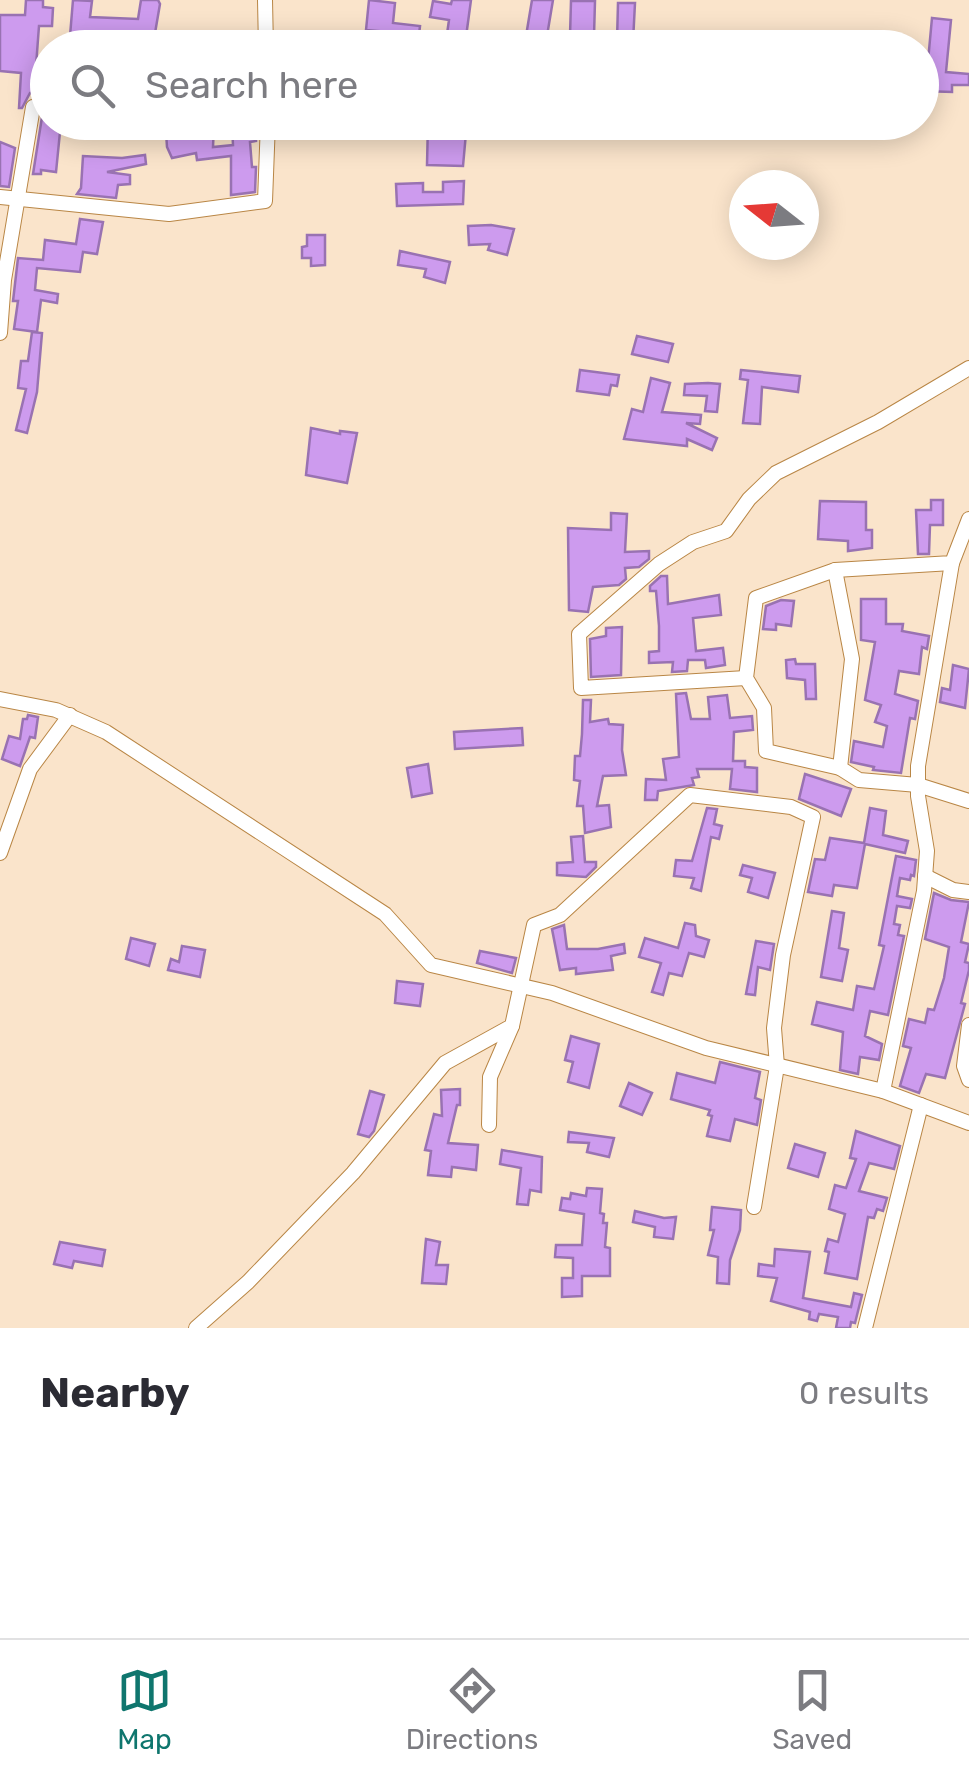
<!DOCTYPE html>
<html lang="en">
<head>
<meta charset="utf-8">
<style>
  :root { --surface:#fff; --page:#f7f7f7; --text:#2b2b33; --muted:#7c7c81; --line:#e1e1e2; --accent:#0f766e }
  body { margin:0; font-family:Rubik,sans-serif; background:var(--page); color:var(--text) }
  .compass { position:absolute; left:729px; top:170px; width:90px; height:90px; border-radius:50%; background:var(--surface); box-shadow:0 5px 25px #0003; rotate:287deg }
  .list { margin:0; padding:0; list-style:none }
  h2 { display:flex; justify-content:space-between; align-items:center; height:130px; margin:0; padding:0 40px; font-size:42px }
  h2 small { font-size:32px; font-weight:400; color:var(--muted) }
  .icon { flex:none; width:55px; height:55px; fill:none; stroke:currentColor; stroke-width:2; stroke-linecap:round; stroke-linejoin:round }
  .map { position:relative; flex:none; width:969px; height:1328px; overflow:hidden }
  .search { position:absolute; background:var(--surface); box-shadow:0 5px 25px #0003; left:30px; right:30px; top:30px; height:110px; display:flex; align-items:center; gap:25px; box-sizing:border-box; padding:0 35px; border-radius:55px; color:var(--muted); font-size:38px }
  .sheet { height:310px; background:var(--surface) }
  nav { display:flex; justify-content:space-around; align-items:center; box-sizing:border-box; height:140px; border-top:2px solid var(--line); background:var(--surface); font-size:28px; color:var(--muted) }
  nav a { display:grid; justify-items:center; gap:5px }
  nav .on { color:var(--accent) }
  .map>svg:first-child { display:block }
  .building { fill:#cd9bee; stroke:#9972b2; stroke-width:2.5 }
  .lines { fill:none; stroke-linecap:round; stroke-linejoin:round }
  .street-casing { stroke:#b98645; stroke-width:16 }
  .street { stroke:#fff; stroke-width:14 }
</style>
</head>
<body>
<div class="map">
<svg width="969" height="1328" viewBox="0 0 969 1328">
  <rect width="100%" height="100%" fill="#fae4cb"/>
  <g class="building">
    <path d="M26,0H43V7L53,8L52,26H39L34,93H30L22,108H19L21,73L0,71V15H25Z"/>
    <path d="M73,0L92,1L90,17L138,19L141,0H158L160,4L154,39L89,34L88,48H69Z"/>
    <path d="M369,0L395,3L393,23L420,26L419,35L438,37L436,48H397L399,33L366,30Z"/>
    <path d="M452,0H471L466,37L447,34L449,20L430,17L433,1L451,4Z"/>
    <path d="M532,0H553L547,36L536,35V48H524Z"/>
    <path d="M571,1H595L594,36H570Z"/>
    <path d="M618,3H635L633,42L617,41Z"/>
    <path d="M932,18L951,20L946,72L969,74V85H952V92L922,91V71L927,72Z"/>
    <path d="M42,117L48,118V122H61L56,172L41,170V174H33Z"/>
    <path d="M428,122H467L463,166L427,165Z"/>
    <path d="M256,123V141L250,142L252,167H256L255,192L231,195V156L197,160L196,153L172,158L167,147L166,132L190,130V125H214L213,147L233,145L232,124Z"/>
    <path d="M0,142L15,148L9,187L0,186Z"/>
    <path d="M145,155L146,164L107,172L130,175V184L118,185L116,198L77,194L81,188L83,156L122,158Z"/>
    <path d="M464,181L463,204L397,206L396,184L423,183V192H443V182Z"/>
    <path d="M80,219L103,222L97,254L83,252L80,272L37,268L35,290L58,294L57,303L41,300L37,332L14,329L18,301H13L18,258L43,260L45,240L76,244Z"/>
    <path d="M491,225L514,229L507,255L488,250L490,244L469,245L468,226Z"/>
    <path d="M307,235H325V265L311,266V258H302V247L307,246Z"/>
    <path d="M400,251L450,262L445,283L424,277L426,269L398,265Z"/>
    <path d="M32,332L42,333L37,392L27,433L16,430L26,389L18,388L21,361H28Z"/>
    <path d="M637,336L673,344L668,362L632,354Z"/>
    <path d="M580,370L619,375L617,386L611,385L609,395L577,391Z"/>
    <path d="M741,370L800,376L798,392L762,387L760,424L743,423L748,380L740,379Z"/>
    <path d="M651,378L670,383L662,412L701,415L700,424L686,423L717,438L712,450L687,439V446L624,439L632,409L643,412Z"/>
    <path d="M708,383L720,384L717,412L705,411L707,396L684,395L685,384Z"/>
    <path d="M311,428L340,434V431L357,433L347,483L306,475Z"/>
    <path d="M931,500H943V525H930L929,554H918L916,510H931Z"/>
    <path d="M820,501L866,502V530H872V548L848,551V541L818,539Z"/>
    <path d="M611,513L627,514L625,552L649,551V559L639,567L625,568L626,579L619,585L593,587L588,612L569,610L568,528L611,530Z"/>
    <path d="M661,576H667L668,604L719,595L721,615L693,618L696,651L723,648L725,665L706,668L705,660H688L687,671L672,672L673,662L649,663V652L659,651V626L656,591H650V586Z"/>
    <path d="M861,599H886V624H903L902,631L929,636L927,649L922,647L919,674L899,671L895,694L918,701L915,719L910,718L901,773L873,770L874,767L851,762L854,741L883,747L887,726L875,722L881,705L865,700L875,642L861,640Z"/>
    <path d="M781,600L794,601L791,626L776,624V630L763,629L766,606Z"/>
    <path d="M622,627L621,675L591,677L590,639L606,636V628Z"/>
    <path d="M795,659L796,664H815L816,699H806L805,680L787,678L786,660Z"/>
    <path d="M953,665L969,669L965,708L940,702L942,688L950,690Z"/>
    <path d="M686,693L691,719H710L708,697L727,695L730,718L752,716L753,730L734,732L733,761H745V767L757,768V792L730,789L732,769H697L699,777L692,778L694,785L658,791L657,800H645L646,779L666,780L663,759L679,757L676,694Z"/>
    <path d="M583,700H591L590,722L608,719L609,724L623,725L622,750L626,775L603,776L597,806L609,805L611,827L585,833L583,806H577L580,781L574,780L575,756H580L582,734Z"/>
    <path d="M28,715L38,717L35,738L30,737L20,766L2,759L9,736L20,739L23,719H27Z"/>
    <path d="M522,728L523,745L455,749L454,732Z"/>
    <path d="M428,764L432,793L412,797L407,768Z"/>
    <path d="M805,774L851,789L841,816L799,799Z"/>
    <path d="M707,808L717,809L714,824L722,826L719,839L711,837L701,891L691,888L694,878L674,876L676,860L692,861Z"/>
    <path d="M870,808L886,811L883,835L908,841L905,853L865,844L857,888L834,885L832,896L808,892L815,859L825,860L830,838L864,843Z"/>
    <path d="M583,836L585,862H596V867L586,877L557,875V863L573,862L571,837Z"/>
    <path d="M896,856L916,860L914,876L911,875L910,880L900,878L897,896L912,899L910,908L897,906L894,924L900,925L898,935L904,936L888,1015L870,1011L865,1036L882,1044L879,1060L860,1057L858,1074L840,1070L843,1032L812,1024L817,1002L853,1010L857,986L874,989L884,946L879,945Z"/>
    <path d="M743,865L775,873L768,898L748,892L752,878L740,875Z"/>
    <path d="M934,893L951,900L969,902L961,942L969,944L965,962L969,963V970L961,1003L965,1004L945,1078L926,1074L919,1093L900,1086L911,1048L903,1046L909,1019L925,1023L928,1009L934,1010L944,978L949,947L925,939Z"/>
    <path d="M832,911L844,913L839,948L848,950L842,981L821,977Z"/>
    <path d="M685,923L695,925L696,936L709,940L704,957L689,953L682,976L669,973L663,995L652,992L661,963L639,957L645,938L678,948Z"/>
    <path d="M564,925L567,949H598L624,944L625,953L611,956L613,970L576,974V968L560,970L552,929Z"/>
    <path d="M131,938L155,944L149,966L126,959Z"/>
    <path d="M756,941L774,944L770,970L758,967L755,995L746,994Z"/>
    <path d="M182,946L205,950L200,977L168,970L171,959L179,962Z"/>
    <path d="M480,951L516,958L512,973L477,963Z"/>
    <path d="M397,981L423,984L420,1006L395,1003Z"/>
    <path d="M571,1036L599,1044L589,1088L568,1082L573,1062L565,1060Z"/>
    <path d="M720,1062L760,1072L755,1098L761,1100L757,1125L735,1119L730,1141L707,1136L712,1116L708,1115L710,1110L671,1099L677,1073L715,1083Z"/>
    <path d="M629,1083L652,1093L642,1115L620,1106Z"/>
    <path d="M460,1089V1105H457L448,1143L478,1145L476,1170L452,1167L451,1177L428,1175L431,1151L425,1150L434,1114L442,1116L441,1090Z"/>
    <path d="M370,1091L384,1095L374,1131L369,1137L358,1134Z"/>
    <path d="M856,1131L900,1146L894,1169L869,1163L859,1191L887,1198L883,1211L877,1209L874,1218L868,1217L857,1279L825,1273L829,1252L825,1251L828,1239L838,1242L845,1214L829,1209L835,1185L846,1188L856,1159L850,1158Z"/>
    <path d="M569,1132L614,1138L609,1157L587,1152L589,1143L568,1142Z"/>
    <path d="M795,1144L825,1153L818,1177L788,1168Z"/>
    <path d="M502,1150L542,1157L541,1192L530,1190L528,1205L517,1204L521,1168L500,1164Z"/>
    <path d="M587,1188L602,1189L600,1213L604,1214L603,1223H607L605,1247L610,1248V1276H582V1296L562,1297V1278H573V1258L555,1257L556,1245H582L584,1214L560,1210L562,1198L570,1199L571,1193L586,1196Z"/>
    <path d="M712,1207L741,1210L740,1230L730,1260L729,1284L717,1283L718,1257L708,1255L714,1230H710Z"/>
    <path d="M635,1211L664,1218L676,1217L673,1239L654,1237L655,1227L633,1222Z"/>
    <path d="M426,1239L440,1242L436,1265H448L446,1284L422,1283Z"/>
    <path d="M60,1242L105,1250L102,1266L74,1261L72,1268L54,1264Z"/>
    <path d="M775,1249L810,1252L803,1298L851,1307L854,1293L862,1295L855,1323L851,1322L850,1328H836L838,1317L819,1314L817,1321L809,1319L810,1312L771,1301L777,1278L758,1276L759,1264L774,1266Z"/>
  </g>
  <g class="lines">
    <g class="street-casing">
      <g id="street">
        <path d="M265,0L266,48"/>
        <path d="M0,197L169,214L265,201L268,122"/>
        <path d="M0,333L4,280L33,107"/>
        <path d="M835,570L852,659L840,768L859,780L918,785L969,801"/>
        <path d="M746,678L581,688L579,634L659,564L693,542L726,531L749,499L776,473L878,422L969,368"/>
        <path d="M0,699L56,710L106,732L385,914L431,965L552,993L706,1048L883,1091L969,1123"/>
        <path d="M840,768L766,751L764,708L746,678L756,598L835,570L952,563L969,519"/>
        <path d="M0,853L30,769L70,715"/>
        <path d="M925,876L953,890L969,892"/>
        <path d="M969,1025L964,1066L969,1080"/>
        <path d="M883,1091L924,891L927,851L918,796V766L952,563"/>
        <path d="M489,1125L490,1077L512,1026"/>
        <path d="M196,1328L248,1282L353,1173L445,1063L512,1026L534,925L560,915L690,795L791,807L813,817L783,955L774,1028L777,1066L754,1207"/>
        <path d="M865,1328L921,1105"/>
      </g>
    </g>
    <use href="#street" class="street"/>
  </g>
</svg>
<svg class="compass" viewBox="-18 -18 36 36"><path d="M0-13l5 13h-10z" fill="#e53935"/><path d="M0 13l5-13h-10z" fill="#7c7c81"/></svg>
<div class="search"><svg class="icon" aria-label="search" viewBox="0 0 24 24"><circle cx="10" cy="10" r="6"/><path d="M15 15l6 6"/></svg>Search here</div>
</div>
<section class="sheet">
<h2>Nearby<small>0 results</small></h2>
<ul class="list">
</ul>
</section>
<nav>
<a class="on"><svg class="icon" aria-label="map" viewBox="0 0 24 24"><path d="M3 6l6-2 6 2 6-2v14l-6 2-6-2-6 2zM9 4v14M15 6v14"/></svg>Map</a>
<a><svg class="icon" aria-label="directions" viewBox="0 0 24 24"><path d="M12 3l9 9-9 9-9-9zM9 14v-3h6M13 9l2 2-2 2"/></svg>Directions</a>
<a><svg class="icon" aria-label="saved" viewBox="0 0 24 24"><path d="M7 4h10v16l-5-4-5 4z"/></svg>Saved</a>
</nav>
</body>
</html>
